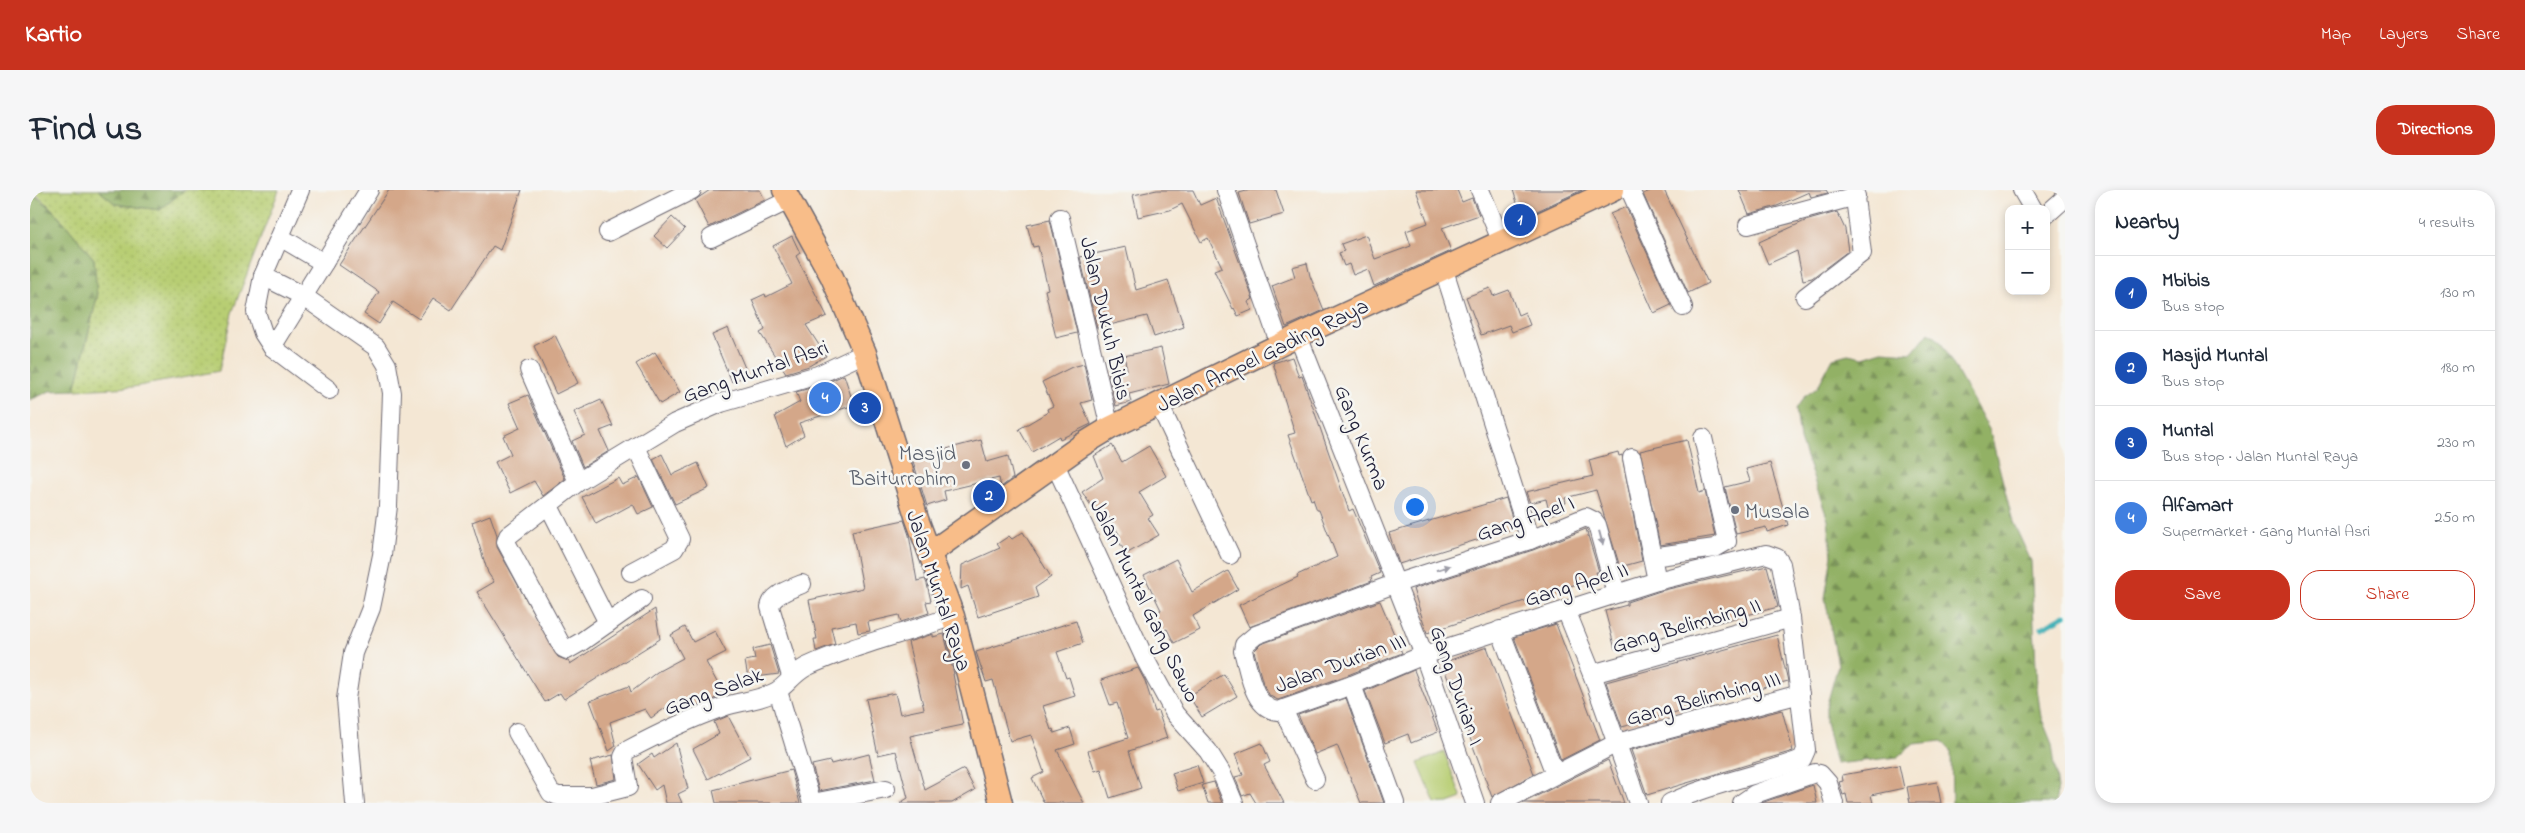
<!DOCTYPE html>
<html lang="en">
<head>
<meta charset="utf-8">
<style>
  :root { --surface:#fff; --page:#f6f6f7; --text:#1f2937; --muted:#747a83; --line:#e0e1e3; --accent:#c8321e }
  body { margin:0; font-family:"Indie Flower",sans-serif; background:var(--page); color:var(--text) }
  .controls { position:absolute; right:15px; top:15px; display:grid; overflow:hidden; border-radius:10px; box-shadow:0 2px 8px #0003 }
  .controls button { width:45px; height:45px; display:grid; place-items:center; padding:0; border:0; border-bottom:1px solid var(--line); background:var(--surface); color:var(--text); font:25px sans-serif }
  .you { position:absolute; left:1384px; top:316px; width:18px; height:18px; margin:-12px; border:4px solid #fff; border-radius:50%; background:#1a73e8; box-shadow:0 0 0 8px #1a73e833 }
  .badge { display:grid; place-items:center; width:32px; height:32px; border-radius:50%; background:var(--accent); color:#fff; font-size:16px; font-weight:700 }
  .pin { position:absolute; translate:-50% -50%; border:2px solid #fff; box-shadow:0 1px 5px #0006 }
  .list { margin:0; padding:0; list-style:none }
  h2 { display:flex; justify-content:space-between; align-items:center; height:65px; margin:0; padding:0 20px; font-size:21px }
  h2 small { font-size:16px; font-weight:400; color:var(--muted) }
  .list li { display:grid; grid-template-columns:32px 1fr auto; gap:15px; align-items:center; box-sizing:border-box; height:75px; padding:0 20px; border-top:1px solid var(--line) }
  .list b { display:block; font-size:19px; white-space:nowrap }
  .list p { margin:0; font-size:16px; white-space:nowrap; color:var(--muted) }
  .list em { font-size:16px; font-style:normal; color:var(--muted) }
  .actions { display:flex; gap:10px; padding:15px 20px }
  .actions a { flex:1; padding:11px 0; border:1px solid var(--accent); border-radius:20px; text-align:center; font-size:18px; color:var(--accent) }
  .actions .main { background:var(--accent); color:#fff }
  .map { position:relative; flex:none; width:2035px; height:613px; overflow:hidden; border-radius:20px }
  header { display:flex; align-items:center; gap:30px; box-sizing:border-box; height:70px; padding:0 25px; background:var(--accent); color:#fff }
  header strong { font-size:24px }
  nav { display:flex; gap:28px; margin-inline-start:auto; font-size:18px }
  .intro { display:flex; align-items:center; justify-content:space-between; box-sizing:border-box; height:120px; padding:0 30px }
  h1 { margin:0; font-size:35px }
  .button { padding:12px 22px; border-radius:20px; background:var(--accent); color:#fff; font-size:18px; font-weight:700 }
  main { display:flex; gap:30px; padding:0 30px }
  aside { flex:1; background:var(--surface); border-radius:20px; box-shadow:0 2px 8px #0003 }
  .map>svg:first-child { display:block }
  .grass { fill:url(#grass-dots); stroke:#6d7857 }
  .forest { fill:url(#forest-firs); stroke:#5a6a50 }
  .pitch { fill:#b8ce73; stroke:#6d7857 }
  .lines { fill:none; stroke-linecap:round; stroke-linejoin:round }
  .stream { stroke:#3eafb5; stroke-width:5 }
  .building { fill:#d4a789 }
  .minor-casing { stroke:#6c6771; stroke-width:20 }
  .major-casing { stroke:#6c6771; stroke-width:25 }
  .minor { stroke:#fff; stroke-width:18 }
  .major { stroke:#f8bd89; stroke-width:22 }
  .oneway { fill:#9c9ca7 }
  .worship-dot { fill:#6b7280; stroke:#f6f6f2; stroke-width:2 }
  .labels { text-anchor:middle; stroke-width:5; stroke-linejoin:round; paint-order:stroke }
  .street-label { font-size:22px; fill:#22223b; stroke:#f6f6f2 }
  .worship-label { font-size:22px; fill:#5b616d; stroke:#f6f6f2; text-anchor:end }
</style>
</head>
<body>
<header>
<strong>Kartio</strong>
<nav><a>Map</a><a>Layers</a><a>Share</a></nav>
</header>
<div class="intro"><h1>Find us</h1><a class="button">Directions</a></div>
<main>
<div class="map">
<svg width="2035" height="613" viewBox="0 0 2035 613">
  <defs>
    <pattern id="grass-dots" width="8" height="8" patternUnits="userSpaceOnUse" patternTransform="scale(1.25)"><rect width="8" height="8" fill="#b8ce73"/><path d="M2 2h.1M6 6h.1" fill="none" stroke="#9eb164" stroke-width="1.8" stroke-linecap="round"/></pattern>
    <pattern id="forest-firs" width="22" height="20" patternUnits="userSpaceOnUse" patternTransform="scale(1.25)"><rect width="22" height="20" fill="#92b165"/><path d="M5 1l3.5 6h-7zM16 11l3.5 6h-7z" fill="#779054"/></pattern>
  </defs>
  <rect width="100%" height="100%" fill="#f6f6f2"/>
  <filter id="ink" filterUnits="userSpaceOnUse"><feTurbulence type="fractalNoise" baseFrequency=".02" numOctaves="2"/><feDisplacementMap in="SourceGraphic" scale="10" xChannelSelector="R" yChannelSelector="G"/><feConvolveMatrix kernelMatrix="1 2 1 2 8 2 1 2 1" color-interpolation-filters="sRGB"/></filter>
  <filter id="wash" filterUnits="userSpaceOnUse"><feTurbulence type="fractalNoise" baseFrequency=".0096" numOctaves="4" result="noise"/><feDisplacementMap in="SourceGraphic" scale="20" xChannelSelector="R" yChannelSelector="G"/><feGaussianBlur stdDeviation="1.12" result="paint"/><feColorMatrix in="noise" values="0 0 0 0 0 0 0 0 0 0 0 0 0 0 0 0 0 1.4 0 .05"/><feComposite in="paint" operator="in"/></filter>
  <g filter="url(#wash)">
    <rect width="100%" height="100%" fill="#f4e7d4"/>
    <path class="grass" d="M3,0H68L86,14L130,20L154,0H249L202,123L189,181L103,197L45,200L67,107L64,69L26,23Z"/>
    <g class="forest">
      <path d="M0,0L26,23L64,69L67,107L45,200L20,201L0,210Z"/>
      <path d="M68,0H154L130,20L86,14Z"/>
      <path d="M1899,142L1910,151L1960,241L1983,332L2001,371L2007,498L2011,527L2022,554L2028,598L2025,613H1922L1921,561L1912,551L1884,554L1868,567L1806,574L1796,532V518L1808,475L1795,408L1802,365L1800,348L1798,330L1770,250L1766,219L1774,207L1787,198L1803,168L1818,164L1833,167L1852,161L1882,163Z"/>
    </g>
    <path class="pitch" d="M1414,562L1432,608L1418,613H1405L1388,573Z"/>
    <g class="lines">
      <path class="stream" d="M2012,438L2035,425"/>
    </g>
    <g id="blocks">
      <g class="building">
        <path d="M359,0H492L470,60L463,56L421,120L403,108L389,129L363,112L349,134L334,124L349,102L309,75Z"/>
        <path d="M680,0H730L735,10L679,37L665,10Z"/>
        <path d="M1127,0H1163L1170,15L1186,8L1223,109L1218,112L1222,120L1208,126L1204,118L1203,119L1184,80L1192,77L1178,48L1171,52L1152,14L1140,20L1108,27L1103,5Z"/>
        <path d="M1220,0H1246L1254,24L1219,34L1209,3Z"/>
        <path d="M1386,0H1427L1432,12L1442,8L1449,25L1412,38L1421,61L1344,96L1338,79L1323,85L1319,74L1314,76L1309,63L1314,61L1311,54L1336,45L1345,69L1381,56L1376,41L1398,33Z"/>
        <path d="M1483,0H1552L1492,28Z"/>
        <path d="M1622,0H1634L1678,93L1658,103L1613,4Z"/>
        <path d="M1709,0H1796L1798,3L1781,7L1779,2L1747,16L1719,24Z"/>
        <path d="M1596,17L1641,115L1624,123L1580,24Z"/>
        <path d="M1807,22L1815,39L1818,61L1782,88L1773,90L1767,61L1738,74L1729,52L1775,31Z"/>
        <path d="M642,27L655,39L637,58L624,46Z"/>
        <path d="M1020,30L1047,143L1026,148L1015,100L1018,99L1008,56L1003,57L997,35Z"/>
        <path d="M762,46L770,63L766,66L797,126L776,135L796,166L779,176L756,183L730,143L735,140L722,110L735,104L736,107L762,94L743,56Z"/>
        <path d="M1096,57L1106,100L1138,90L1154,137L1124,147L1117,126L1067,138L1050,67Z"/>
        <path d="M1277,73L1280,86L1294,120L1256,137L1242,96L1265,87L1262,77Z"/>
        <path d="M1460,98L1463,106L1479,100L1488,125L1495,122L1500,135L1482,142L1479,135L1451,145L1436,107Z"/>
        <path d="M698,138L718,185L702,192L682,145Z"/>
        <path d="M525,145L548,193L526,204L504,156Z"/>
        <path d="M1131,158L1139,194L1099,204L1101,212L1086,216L1078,183L1097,179L1094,166Z"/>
        <path d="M625,162L650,202L630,214L606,174Z"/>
        <path d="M1262,167L1269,187L1272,186L1319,321L1323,319L1350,383L1341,387L1342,391L1219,437L1209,415L1268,387L1267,385L1307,367L1289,320H1287L1283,309L1281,310L1258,245L1265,243L1243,173Z"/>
        <path d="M1054,174L1062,210L1051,213L1061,234L1030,249L1029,246L1002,262L989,239L1018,222L1017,219L1023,216L1012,192L1042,177Z"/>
        <path d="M814,185L824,215L769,233L774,245L756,256L745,226L770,212L766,202L791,195Z"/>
        <path d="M498,205L535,289L513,306L504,291L480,303L465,272L481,264L473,246L490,238L479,213Z"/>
        <path d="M571,210L583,236L570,241L579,261L553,277L542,251L555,245L544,222Z"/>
        <path d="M951,250L957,272L978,266L983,288L971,297L969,288L914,301L916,310L897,316L882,268Z"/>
        <path d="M1657,250L1669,303L1675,301L1685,346L1630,355L1610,261Z"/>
        <path d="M1082,255L1092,272L1119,256L1136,286L1109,302L1123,325L1118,328L1129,345L1096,364L1087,348L1090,346L1075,321L1068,326L1052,302L1073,288L1064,266Z"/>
        <path d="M1588,262L1589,266L1592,265L1612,371L1590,377L1566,300L1535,308L1536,313L1531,315L1533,321L1520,325L1516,309L1500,313L1496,302L1563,286L1559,270Z"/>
        <path d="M632,264L642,285L668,273L679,298L645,314L623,269Z"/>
        <path d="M1740,273L1758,335L1737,342L1736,337L1706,344L1695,297L1720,291L1716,279Z"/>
        <path d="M609,287L623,317L608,324L603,314L566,334L552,307L588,288L592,295Z"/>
        <path d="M1476,308L1485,338L1369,374L1359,343Z"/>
        <path d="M460,325L467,345V357L528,467L538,471L540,474L625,419L630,449L534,509L530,503L515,512L447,402L464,392L458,383L442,332Z"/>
        <path d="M874,330L879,345L887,391L895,389L897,394L901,411L896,412L899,423L871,432L869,425L838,432L840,441L828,443L826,432L801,437L805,454L786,461L784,449H787L779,410L833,398L822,341Z"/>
        <path d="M1556,339L1569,382H1566L1568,387L1397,443L1383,399L1503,360Z"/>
        <path d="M993,342L1021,387L1005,398L1008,407L948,427L938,396L931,399L932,375L970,358L967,354L979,346L982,349Z"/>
        <path d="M1146,369L1162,402L1198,381L1208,399L1163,426L1170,440L1144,453L1137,439L1132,441L1123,424L1131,420L1114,385Z"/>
        <path d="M1737,376L1748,417L1585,459L1575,421L1597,415V412L1630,401Z"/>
        <path d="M1350,411L1372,463L1318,485L1248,510L1240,506L1233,494L1224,461L1231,454Z"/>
        <path d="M1046,431L1053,453L1027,462L1036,488L1039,487L1045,506L1013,516L1021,540L1023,539L1024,543L1040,538L1045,554L1027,560L1054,613H1014L1002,588L1014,582L1001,545L980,551L963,490L956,492L946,462Z"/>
        <path d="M1526,434L1570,550L1531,570L1484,447Z"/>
        <path d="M655,437L663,452L685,441L696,462L676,472L694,505L653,521L647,510L621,528L615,519L580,532L586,556L579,561L560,511L599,496L601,502L627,482L653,468L641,445Z"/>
        <path d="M903,444V447L914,444L924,484H923L933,535L880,546L895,600L934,579L945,600L922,613H870L878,608L866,561L848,565L836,509L865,503L870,524L894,519L878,452Z"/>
        <path d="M1747,445L1758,491L1592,537L1576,492Z"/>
        <path d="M740,455L749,484L718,488L715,471L725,469L723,459Z"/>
        <path d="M1457,457L1504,584L1462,607L1412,473Z"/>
        <path d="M1108,478L1115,491L1125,522L1128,521L1137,548L1099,561L1111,598L1080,608L1071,579L1065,581L1058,561L1098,548L1087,513L1080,515L1071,490Z"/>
        <path d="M1384,480L1408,542L1381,553L1378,544L1355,553L1335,501Z"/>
        <path d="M1194,484L1207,506L1172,527L1159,506Z"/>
        <path d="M1316,508L1354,613H1331L1307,555L1285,564L1268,525Z"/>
        <path d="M1752,520L1763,561L1617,605L1601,560Z"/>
        <path d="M698,526L720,567L678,589L663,559L689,544L684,532Z"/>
        <path d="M646,553L658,599L648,604L652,613H636L632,595L625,600L608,574L622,564L624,568Z"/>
        <path d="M1232,553L1240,572L1234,575L1254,613H1226L1220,603L1212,606L1205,587L1213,585L1205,564Z"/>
        <path d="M839,564L845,590L789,601L782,575L800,571L801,574Z"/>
        <path d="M583,565L586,589L566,594L560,571Z"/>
        <path d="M1578,570L1594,613H1493Z"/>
        <path d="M1167,575L1173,593L1148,601L1142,583Z"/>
        <path d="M1869,575L1874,598L1841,605L1843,613H1818L1816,604L1813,605L1809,592L1813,591L1812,585Z"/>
        <path d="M761,580L770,613H686L683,600Z"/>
        <path d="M1184,592L1192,613H1178L1172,595Z"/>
        <path d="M1907,592L1911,613H1880L1877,597Z"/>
        <path d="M1783,595L1787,613H1731Z"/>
      </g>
    </g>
  </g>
  <g filter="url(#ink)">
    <use href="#blocks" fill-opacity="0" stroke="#6c6771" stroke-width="1"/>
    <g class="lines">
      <g class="minor-casing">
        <g id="minor">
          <path d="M270,0L233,86L226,122L233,143L242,157L299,200"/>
          <path d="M1196,0L1250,155"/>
          <path d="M1450,0L1471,50"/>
          <path d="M1600,0L1653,117"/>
          <path d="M1992,0L2003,19"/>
          <path d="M2016,25L2035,8"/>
          <path d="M1030,28L1080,238"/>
          <path d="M1718,35L1826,6"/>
          <path d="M578,42L662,0"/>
          <path d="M250,47L294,73"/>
          <path d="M681,48L759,10"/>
          <path d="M1413,77L1500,350"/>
          <path d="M233,86L273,106L346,157L357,175L362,203L358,316L352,365L341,418L323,463L316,509L325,613"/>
          <path d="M1775,107L1832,63L1824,0"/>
          <path d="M1268,146L1394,465L1445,613"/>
          <path d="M242,157L339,0"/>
          <path d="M499,180L548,292"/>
          <path d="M1129,214L1200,365"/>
          <path d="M1602,268L1622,367"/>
          <path d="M1025,274L1115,469L1145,524L1178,561L1191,582L1204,613"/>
          <path d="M519,316L578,433"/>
          <path d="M601,382L644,359L650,349L606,257"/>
          <path d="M1627,391L1736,364L1747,368L1751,374L1761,428L1776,560L1772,569C1728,586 1682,593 1640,613"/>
          <path d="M1586,403L1567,335L1564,331L1556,327L1500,350L1367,393L1226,445L1214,455L1213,461C1219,481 1223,519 1248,521L1322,495L1394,465L1627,391L1622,367L1685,358L1697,351L1673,248"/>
          <path d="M612,409L551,452L537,460L533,458L476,352L478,346L548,292L645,233L691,213L788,185L835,163"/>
          <path d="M1536,420L1562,484L1608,613"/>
          <path d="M1470,440L1525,584"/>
          <path d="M1562,484L1761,428"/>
          <path d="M761,486L740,417C742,404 761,399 772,394"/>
          <path d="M1322,495L1365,613"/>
          <path d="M748,501L782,613"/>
          <path d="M1253,519L1285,589"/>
          <path d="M487,542L521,603L528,606H562"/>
          <path d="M563,613L562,606L598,597L593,567L596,561C628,544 659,529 693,517C710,511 732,510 747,501C757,495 763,484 776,477C823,455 875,444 923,426"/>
          <path d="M782,613L856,599"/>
          <path d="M1470,613L1587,553L1770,504"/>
          <path d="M1712,613L1725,604L1785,583L1790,584L1798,593L1804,613"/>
        </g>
      </g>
      <g class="major-casing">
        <g id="major">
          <path d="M754,0L802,87L835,163L887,329L923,426L971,613"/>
          <path d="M900,363L1052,255L1080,238L1268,146L1583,0"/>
        </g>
      </g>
      <use href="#minor" class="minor"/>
      <use href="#major" class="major"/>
    </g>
    <defs><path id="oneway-solid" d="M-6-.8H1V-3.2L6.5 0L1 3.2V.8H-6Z" transform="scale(1.25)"/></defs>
    <g class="oneway">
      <use href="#oneway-solid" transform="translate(1571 348) rotate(75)"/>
      <use href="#oneway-solid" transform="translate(1413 378) rotate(-18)"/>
    </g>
  </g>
  <g class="worship-dot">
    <circle cx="936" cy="275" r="5"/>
    <circle cx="1705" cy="320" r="5"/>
  </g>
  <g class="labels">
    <g class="street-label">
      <text transform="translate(1077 128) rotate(77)" y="8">Jalan Dukuh Bibis</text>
      <text transform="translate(1232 164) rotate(-26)" y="8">Jalan Ampel Gading Raya</text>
      <text transform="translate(725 180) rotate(-19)" y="8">Gang Muntal Asri</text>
      <text transform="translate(1333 247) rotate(68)" y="8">Gang Kurma</text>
      <text transform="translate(1495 327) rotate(-19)" y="8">Gang Apel I</text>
      <text transform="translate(1546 393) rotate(-17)" y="8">Gang Apel II</text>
      <text transform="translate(910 400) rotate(72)" y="8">Jalan Muntal Raya</text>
      <text transform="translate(1116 410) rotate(64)" y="8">Jalan Muntal Gang Sawo</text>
      <text transform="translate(1656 434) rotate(-16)" y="8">Gang Belimbing II</text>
      <text transform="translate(1310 472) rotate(-20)" y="8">Jalan Durian III</text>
      <text transform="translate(1428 495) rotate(71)" y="8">Gang Durian I</text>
      <text transform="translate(683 500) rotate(-20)" y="8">Gang Salak</text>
      <text transform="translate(1673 507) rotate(-15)" y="8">Gang Belimbing III</text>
    </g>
    <g class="worship-label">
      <text x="926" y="270">Masjid<tspan x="926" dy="25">Baiturrohim</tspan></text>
      <text x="1715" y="328" text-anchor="start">Musala</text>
    </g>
  </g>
</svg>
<div class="controls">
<button>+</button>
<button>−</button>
</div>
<div class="you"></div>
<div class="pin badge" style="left:1490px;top:30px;background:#1a4fb4">1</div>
<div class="pin badge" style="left:959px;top:306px;background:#1a4fb4">2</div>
<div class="pin badge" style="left:835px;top:218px;background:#1a4fb4">3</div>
<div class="pin badge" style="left:795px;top:208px;background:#3f7fe0">4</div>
</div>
<aside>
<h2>Nearby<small>4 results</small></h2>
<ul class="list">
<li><span class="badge" style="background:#1a4fb4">1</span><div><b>Mbibis</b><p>Bus stop</p></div><em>130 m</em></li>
<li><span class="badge" style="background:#1a4fb4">2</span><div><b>Masjid Muntal</b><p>Bus stop</p></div><em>180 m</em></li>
<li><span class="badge" style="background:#1a4fb4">3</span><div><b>Muntal</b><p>Bus stop · Jalan Muntal Raya</p></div><em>230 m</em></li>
<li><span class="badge" style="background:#3f7fe0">4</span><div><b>Alfamart</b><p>Supermarket · Gang Muntal Asri</p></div><em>250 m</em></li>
</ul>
<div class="actions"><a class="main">Save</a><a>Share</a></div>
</aside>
</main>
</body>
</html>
